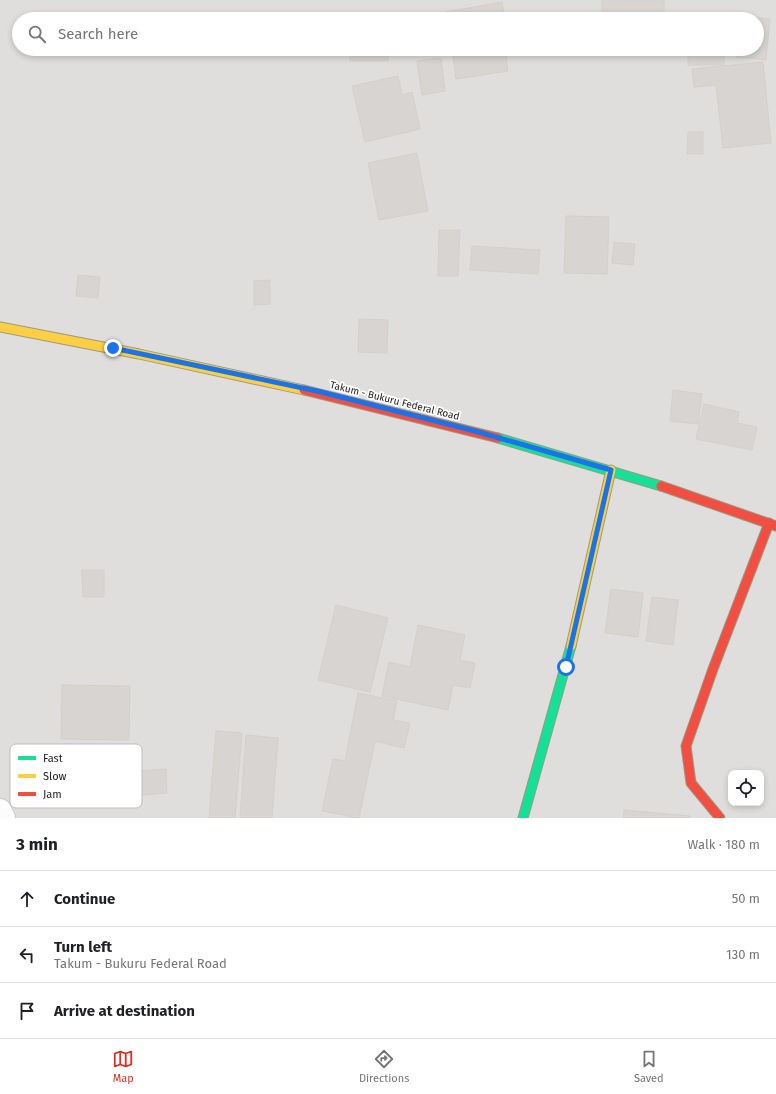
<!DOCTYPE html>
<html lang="en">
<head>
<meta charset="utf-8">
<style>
  :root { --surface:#fff; --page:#f2f2f2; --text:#202124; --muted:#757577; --line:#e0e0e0; --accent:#d93025 }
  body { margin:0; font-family:"Fira Sans",sans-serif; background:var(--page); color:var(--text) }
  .controls { position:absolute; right:12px; bottom:12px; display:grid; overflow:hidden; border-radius:8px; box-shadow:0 2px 6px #0003 }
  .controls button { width:36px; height:36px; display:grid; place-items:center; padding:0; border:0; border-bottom:1px solid var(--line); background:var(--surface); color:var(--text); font:20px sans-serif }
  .stop { position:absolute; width:12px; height:12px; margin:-9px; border:3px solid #1a73e8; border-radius:50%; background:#fff }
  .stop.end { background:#1a73e8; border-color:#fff; box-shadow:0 1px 4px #0008 }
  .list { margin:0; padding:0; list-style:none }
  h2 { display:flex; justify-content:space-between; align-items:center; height:52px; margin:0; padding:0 16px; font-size:17px }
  h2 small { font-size:13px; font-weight:400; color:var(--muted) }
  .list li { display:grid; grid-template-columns:26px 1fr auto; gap:12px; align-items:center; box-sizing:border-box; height:56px; padding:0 16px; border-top:1px solid var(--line) }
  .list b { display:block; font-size:15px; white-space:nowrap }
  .list p { margin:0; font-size:13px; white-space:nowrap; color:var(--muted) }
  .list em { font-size:13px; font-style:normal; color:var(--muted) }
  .icon { flex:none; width:22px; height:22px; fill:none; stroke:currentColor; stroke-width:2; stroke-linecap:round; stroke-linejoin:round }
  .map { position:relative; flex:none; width:776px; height:818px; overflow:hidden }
  .search { position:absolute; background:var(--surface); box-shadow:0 2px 6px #0003; left:12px; right:12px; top:12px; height:44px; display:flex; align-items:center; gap:10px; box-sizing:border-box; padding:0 14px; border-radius:22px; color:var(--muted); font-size:15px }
  .sheet { height:220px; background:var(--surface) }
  nav { display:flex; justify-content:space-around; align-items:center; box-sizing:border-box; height:56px; border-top:1px solid var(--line); background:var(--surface); font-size:11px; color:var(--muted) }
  nav a { display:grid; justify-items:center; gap:2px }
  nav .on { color:var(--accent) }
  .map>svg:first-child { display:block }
  .residential { fill:#dfdedc; fill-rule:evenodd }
  .building { fill:#d7d4d2; stroke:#d3d0cc }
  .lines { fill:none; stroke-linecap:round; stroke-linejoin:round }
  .street-casing { stroke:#c9c8c7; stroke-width:24 }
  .fast-casing { stroke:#999a82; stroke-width:11 }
  .slow-casing { stroke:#999a82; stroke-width:11 }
  .jam-casing { stroke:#999a82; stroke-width:11 }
  .street { stroke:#fdfcfc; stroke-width:22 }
  .fast { stroke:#16e098; stroke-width:9 }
  .slow { stroke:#ffcf43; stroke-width:9 }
  .jam { stroke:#f24e42; stroke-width:9 }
  .route { stroke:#1a73e8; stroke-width:5 }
  .labels { text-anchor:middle; stroke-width:3.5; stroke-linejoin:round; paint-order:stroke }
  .street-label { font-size:10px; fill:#222; stroke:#fff }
  .key { fill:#fff; stroke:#bdbdbd; stroke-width:1 }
  .key-label { font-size:11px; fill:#222 }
</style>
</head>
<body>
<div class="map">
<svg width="776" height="818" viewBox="0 0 776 818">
  <rect width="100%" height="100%" fill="#f0eeeb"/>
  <path class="residential" d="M0,0H776V818H0ZM19,19H757V49H19ZM731,773H761V803H731Z"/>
  <g class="building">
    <rect x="602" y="0" width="62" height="19"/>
    <path d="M502,2L505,19H447L446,12Z"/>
    <path d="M740,16L770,19L766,60L736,57L737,49H757V19H740Z"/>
    <rect x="350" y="49" width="38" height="12"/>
    <path d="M452,49H522V54L506,56L508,71L456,79Z"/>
    <path d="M619,49H663V50Z"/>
    <rect x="688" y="49" width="36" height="16"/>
    <path d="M441,58L445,91L422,95L417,61Z"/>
    <path d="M763,62L771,143L723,148L716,85L694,87L692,69Z"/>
    <path d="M398,76L402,95L412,92L420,129L365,142L352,86Z"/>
    <path d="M688,132H703V154H687Z"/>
    <path d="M417,153L428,211L379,220L368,163Z"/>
    <path d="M566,216L609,217L607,274L564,273Z"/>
    <path d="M439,230H460L458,276H438Z"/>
    <path d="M614,242L635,244L633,265L612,263Z"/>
    <path d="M472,246L540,250L538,274L470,270Z"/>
    <path d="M78,275L100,277L98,298L76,296Z"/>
    <path d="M270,280V304L254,305V281Z"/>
    <path d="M359,319L388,320L387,353L358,352Z"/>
    <path d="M673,390L702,394L698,424L670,421Z"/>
    <path d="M704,404L739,412L737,423L757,427L752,450L696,439Z"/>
    <path d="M82,570H104V597H83Z"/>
    <path d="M611,589L643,593L638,637L605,633Z"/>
    <path d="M652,597L678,600L673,645L646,641Z"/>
    <path d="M336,605L388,618L370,692L318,680Z"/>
    <path d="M418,625L465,635L460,660L475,663L470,688L453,685L448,710L382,696L389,662L410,667Z"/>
    <path d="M62,685L130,686L129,740L61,739Z"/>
    <path d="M358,693L397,701L393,720L410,723L404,748L375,741L359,818L322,811L333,759L345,761Z"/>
    <path d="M216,731L242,733L235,818H209Z"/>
    <path d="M246,735L278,738L272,818H240Z"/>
    <path d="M166,769L167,793L120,797L119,772Z"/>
    <path d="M624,810L690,816V818H623Z"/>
  </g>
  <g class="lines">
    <g class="street-casing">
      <path id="street" d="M0,810L4,818"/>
    </g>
    <g class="fast-casing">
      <g id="fast">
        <path d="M498,438L661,486"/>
        <path d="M523,818L571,646"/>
      </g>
    </g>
    <g class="slow-casing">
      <g id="slow">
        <path d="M0,327L139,354L304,390"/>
        <path d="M571,646L611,470"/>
      </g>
    </g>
    <g class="jam-casing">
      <g id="jam">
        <path d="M304,390L498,438"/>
        <path d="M661,486L776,526"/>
        <path d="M720,818L691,783L686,746L713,669L769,523"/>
      </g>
    </g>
    <use href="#street" class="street"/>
    <use href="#fast" class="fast"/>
    <use href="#slow" class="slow"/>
    <use href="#jam" class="jam"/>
  </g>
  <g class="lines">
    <path class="route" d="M113,348L317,391L475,431L611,470L566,667"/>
  </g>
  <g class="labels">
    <g class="street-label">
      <text transform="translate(395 400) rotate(14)" y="4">Takum - Bukuru Federal Road</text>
    </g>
  </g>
  <rect x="10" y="744" width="132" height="64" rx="6" class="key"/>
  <rect x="18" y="756" width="18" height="4" fill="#16e098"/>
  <rect x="18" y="774" width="18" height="4" fill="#ffcf43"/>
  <rect x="18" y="792" width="18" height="4" fill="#f24e42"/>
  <g class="key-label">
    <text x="43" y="762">Fast</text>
    <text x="43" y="780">Slow</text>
    <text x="43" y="798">Jam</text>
  </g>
</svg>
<div class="controls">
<button><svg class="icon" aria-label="locate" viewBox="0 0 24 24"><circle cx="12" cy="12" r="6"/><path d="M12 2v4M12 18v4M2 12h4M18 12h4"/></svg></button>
</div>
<div class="stop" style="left:566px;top:667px"></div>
<div class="stop end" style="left:113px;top:348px"></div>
<div class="search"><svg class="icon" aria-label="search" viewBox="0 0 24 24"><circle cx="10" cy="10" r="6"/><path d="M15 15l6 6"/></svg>Search here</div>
</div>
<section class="sheet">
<h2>3 min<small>Walk · 180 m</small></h2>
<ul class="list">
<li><svg class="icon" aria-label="ahead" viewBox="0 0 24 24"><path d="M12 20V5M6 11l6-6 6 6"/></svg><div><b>Continue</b></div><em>50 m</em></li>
<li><svg class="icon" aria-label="left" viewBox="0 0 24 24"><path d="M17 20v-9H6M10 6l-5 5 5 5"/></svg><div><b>Turn left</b><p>Takum - Bukuru Federal Road</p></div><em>130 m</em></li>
<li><svg class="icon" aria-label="arrive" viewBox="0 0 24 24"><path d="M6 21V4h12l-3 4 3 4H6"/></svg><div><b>Arrive at destination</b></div></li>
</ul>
</section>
<nav>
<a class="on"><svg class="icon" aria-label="map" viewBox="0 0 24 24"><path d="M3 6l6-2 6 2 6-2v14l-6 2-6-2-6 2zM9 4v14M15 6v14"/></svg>Map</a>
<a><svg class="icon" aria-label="directions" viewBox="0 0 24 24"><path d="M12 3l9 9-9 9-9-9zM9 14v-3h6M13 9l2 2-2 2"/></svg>Directions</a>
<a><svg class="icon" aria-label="saved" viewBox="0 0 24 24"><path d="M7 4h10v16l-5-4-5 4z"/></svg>Saved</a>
</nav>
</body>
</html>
